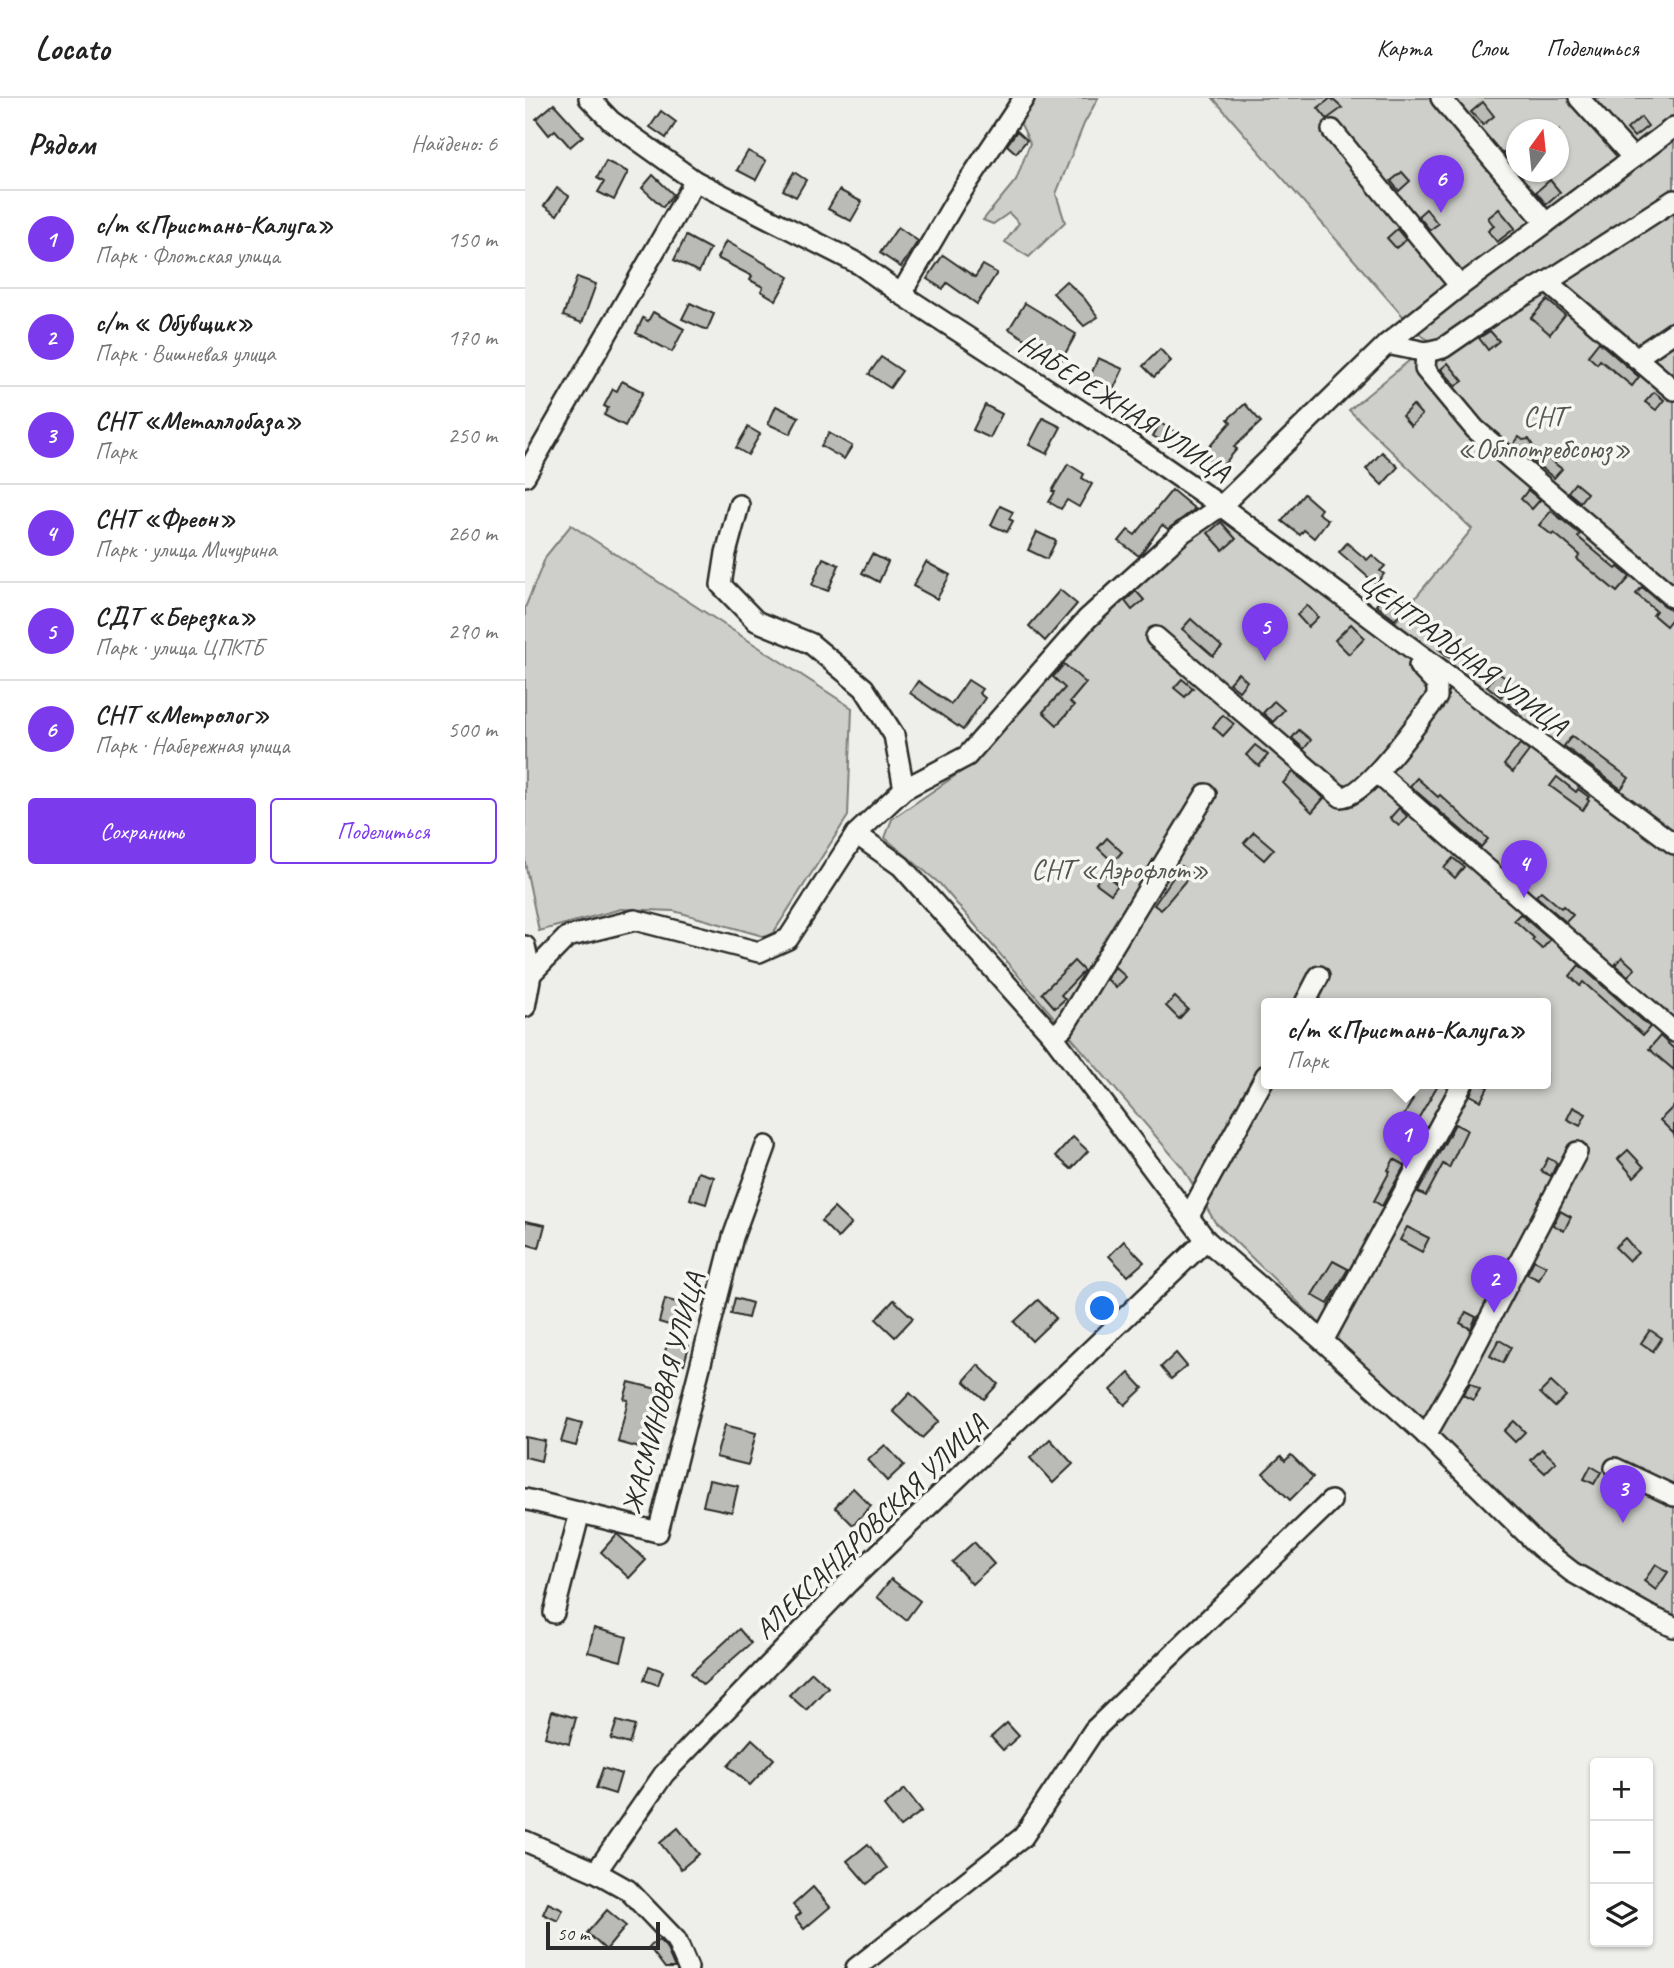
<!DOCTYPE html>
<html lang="ru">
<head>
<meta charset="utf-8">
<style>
  :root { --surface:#fff; --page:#f2f2f2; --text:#222; --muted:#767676; --line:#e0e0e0; --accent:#7c3aed }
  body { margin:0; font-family:Caveat,sans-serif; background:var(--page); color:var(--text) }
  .controls { position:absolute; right:21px; bottom:21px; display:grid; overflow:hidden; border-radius:7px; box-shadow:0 2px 5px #0004 }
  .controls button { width:63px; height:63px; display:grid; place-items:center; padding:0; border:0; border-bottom:2px solid var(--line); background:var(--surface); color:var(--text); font:35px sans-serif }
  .compass { position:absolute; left:981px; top:21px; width:63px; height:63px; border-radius:50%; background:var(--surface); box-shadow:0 2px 5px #0004; rotate:15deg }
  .scale { position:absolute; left:21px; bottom:18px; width:114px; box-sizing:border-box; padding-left:7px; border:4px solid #2b2b2b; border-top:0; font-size:19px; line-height:24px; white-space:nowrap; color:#2b2b2b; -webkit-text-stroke:5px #f6f6f2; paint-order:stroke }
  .you { position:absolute; left:578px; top:1211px; width:24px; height:24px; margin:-18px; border:5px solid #fff; border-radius:50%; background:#1a73e8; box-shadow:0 0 0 10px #1a73e833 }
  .badge { display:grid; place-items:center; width:46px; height:46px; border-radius:50%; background:var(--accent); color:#fff; font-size:23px; font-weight:700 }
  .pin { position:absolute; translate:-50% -58px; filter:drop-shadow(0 2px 4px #0008) }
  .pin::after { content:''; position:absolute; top:37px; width:24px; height:21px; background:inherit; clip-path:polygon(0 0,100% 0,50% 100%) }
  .popup { position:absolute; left:736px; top:900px; width:290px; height:91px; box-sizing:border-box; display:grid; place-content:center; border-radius:7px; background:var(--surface); filter:drop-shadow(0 2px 5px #0005); font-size:23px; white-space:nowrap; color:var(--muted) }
  .popup b { font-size:26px; color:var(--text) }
  .popup::after { content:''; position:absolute; left:50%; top:100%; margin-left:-14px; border:14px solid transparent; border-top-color:var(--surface) }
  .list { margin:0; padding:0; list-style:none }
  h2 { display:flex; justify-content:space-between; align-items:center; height:91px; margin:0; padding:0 28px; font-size:30px }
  h2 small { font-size:23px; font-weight:400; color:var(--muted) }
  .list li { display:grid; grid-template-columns:46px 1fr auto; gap:21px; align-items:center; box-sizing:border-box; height:98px; padding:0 28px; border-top:2px solid var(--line) }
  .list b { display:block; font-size:26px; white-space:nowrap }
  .list p { margin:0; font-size:23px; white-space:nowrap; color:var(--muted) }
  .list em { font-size:23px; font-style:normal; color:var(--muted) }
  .actions { display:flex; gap:14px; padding:21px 28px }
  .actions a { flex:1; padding:16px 0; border:2px solid var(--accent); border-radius:7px; text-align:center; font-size:24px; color:var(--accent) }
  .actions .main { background:var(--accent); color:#fff }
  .icon { flex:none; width:38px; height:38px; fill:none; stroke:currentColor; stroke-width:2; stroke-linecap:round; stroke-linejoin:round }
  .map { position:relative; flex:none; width:1149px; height:1870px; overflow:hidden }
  header { display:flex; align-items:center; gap:42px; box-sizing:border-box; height:98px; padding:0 35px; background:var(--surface); border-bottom:2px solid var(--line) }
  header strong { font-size:33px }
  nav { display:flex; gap:38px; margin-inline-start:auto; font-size:24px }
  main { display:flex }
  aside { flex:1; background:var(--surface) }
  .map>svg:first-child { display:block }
  .green { fill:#cececa; stroke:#7c7c7a; stroke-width:2; fill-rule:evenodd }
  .building { fill:#babab7; stroke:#2b2b2b; stroke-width:2 }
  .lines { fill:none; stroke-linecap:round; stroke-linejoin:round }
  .minor-casing { stroke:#2b2b2b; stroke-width:24 }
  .minor { stroke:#f6f6f2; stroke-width:19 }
  .labels { text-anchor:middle; stroke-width:7; stroke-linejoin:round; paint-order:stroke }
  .street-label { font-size:28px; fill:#2b2b2b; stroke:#f6f6f2 }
  .park-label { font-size:28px; fill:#545453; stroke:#f6f6f2 }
</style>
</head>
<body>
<header>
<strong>Locato</strong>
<nav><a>Карта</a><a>Слои</a><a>Поделиться</a></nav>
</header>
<main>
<aside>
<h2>Рядом<small>Найдено: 6</small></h2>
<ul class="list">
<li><span class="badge">1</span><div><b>с/т «Пристань-Калуга»</b><p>Парк · Флотская улица</p></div><em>150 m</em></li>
<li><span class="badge">2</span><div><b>с/т « Обувщик»</b><p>Парк · Вишневая улица</p></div><em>170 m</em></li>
<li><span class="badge">3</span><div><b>СНТ «Металлобаза»</b><p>Парк</p></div><em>250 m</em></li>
<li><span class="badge">4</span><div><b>СНТ «Фреон»</b><p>Парк · улица Мичурина</p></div><em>260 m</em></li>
<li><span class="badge">5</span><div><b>СДТ «Березка»</b><p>Парк · улица ЦПКТБ</p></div><em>290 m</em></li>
<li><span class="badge">6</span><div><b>СНТ «Метролог»</b><p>Парк · Набережная улица</p></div><em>500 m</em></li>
</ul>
<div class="actions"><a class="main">Сохранить</a><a>Поделиться</a></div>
</aside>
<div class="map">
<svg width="1149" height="1870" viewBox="0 0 1149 1870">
  <rect width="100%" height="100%" fill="#eeeeea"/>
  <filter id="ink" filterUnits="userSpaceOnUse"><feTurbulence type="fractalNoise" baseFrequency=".0143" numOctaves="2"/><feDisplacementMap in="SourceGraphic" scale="14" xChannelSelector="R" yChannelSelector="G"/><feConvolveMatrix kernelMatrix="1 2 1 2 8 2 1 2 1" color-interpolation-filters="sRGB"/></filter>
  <g filter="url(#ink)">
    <g class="green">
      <path d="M510,0H573L559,26L531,96L540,124L504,159L480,144L494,125L484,115L468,126L458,122L491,82L505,45L492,18Z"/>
      <path d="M688,0H1149V1522L1125,1511L1026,1449L690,1124L658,1070L415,786L360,740L367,721L443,669L575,516L695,408L864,532L947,431L824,312L907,244L897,238L876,216ZM992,32H1034V74H992ZM741,905H1021V985H741Z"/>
      <path d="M46,427L327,610L323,718L245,840L149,813L96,811L14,833L0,765V510L21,458Z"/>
    </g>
    <g class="building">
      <path d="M806,0L817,10L802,21L793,10Z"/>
      <path d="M958,4L969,18L958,27L946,14Z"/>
      <path d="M29,6L58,38L45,49L30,32L24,37L11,21Z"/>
      <path d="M136,13L151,24L141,40L125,29Z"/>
      <path d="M1116,19L1123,28L1109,39L1102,31Z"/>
      <path d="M492,33L502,42L491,55L482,47Z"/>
      <path d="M991,43V66L989,68L978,55Z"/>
      <path d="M223,53L241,63L231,82L212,72Z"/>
      <path d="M81,63L103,74L89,102L73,94L79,84L72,80Z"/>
      <path d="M269,74L281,82L271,99L258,92Z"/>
      <path d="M877,74L885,83L874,93L866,83Z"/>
      <path d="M128,77L148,96L138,109L117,90Z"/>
      <path d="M1025,82L1035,94L1021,106L1011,94Z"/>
      <path d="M32,90L44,98L32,117L19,108Z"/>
      <path d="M314,92L337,104L326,123L303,111Z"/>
      <path d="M901,111L913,126L905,132L893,118Z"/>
      <path d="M974,111L990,130L972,144L963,133L969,128L963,120Z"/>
      <path d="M373,129L393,143L376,169L355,155Z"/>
      <path d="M872,131L881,142L871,150L862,140Z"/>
      <path d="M161,138L185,151L174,174L149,162Z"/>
      <path d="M201,143L264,179L251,202L236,193L238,189L225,182L227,178L192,160Z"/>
      <path d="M418,157L450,179L458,167L472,175L452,206L422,185L418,191L402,181Z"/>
      <path d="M52,179L71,186L57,225L38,218Z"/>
      <path d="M541,183L559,200L573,219L559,228L528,195Z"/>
      <path d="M1022,202L1040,217L1025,236L1006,220Z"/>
      <path d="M165,205L189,216L182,232L157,221Z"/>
      <path d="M500,205L551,236L536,263L484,231Z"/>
      <path d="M128,214L159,231L147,254L111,235L118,220L123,223Z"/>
      <path d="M965,233L974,243L963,252L954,240Z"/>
      <path d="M1074,244L1114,279L1107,288L1075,262L1072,266L1063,258Z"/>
      <path d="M635,251L646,263L629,279L618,268Z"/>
      <path d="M356,259L377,273L365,290L344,276Z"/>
      <path d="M573,260L598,271L589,290L565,279Z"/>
      <path d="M923,265L938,283L931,288L916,271Z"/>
      <path d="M97,283L118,294L100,328L79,317L83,310L79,308L88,291L92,293Z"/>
      <path d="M1129,294L1139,302L1131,312L1120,304Z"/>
      <path d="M720,306L736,324L709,349L712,351L695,371L678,356L706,324L703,321Z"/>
      <path d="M460,307L477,316L465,340L448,332Z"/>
      <path d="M888,307L897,317L886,328L877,318Z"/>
      <path d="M251,308L274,319L265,336L243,326Z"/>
      <path d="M518,320L536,329L522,356L504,347Z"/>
      <path d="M635,325L661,340L653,353L628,338Z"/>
      <path d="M223,329L235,336L223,357L211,350Z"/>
      <path d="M304,335L327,348L319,361L296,348Z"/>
      <path d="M994,339L998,342L1004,341L1009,350L1037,371L1029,380L988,347Z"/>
      <path d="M857,354L873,369L857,387L841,371Z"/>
      <path d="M543,366L559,376L557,380L567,386L554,409L542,402L536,411L524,404L530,394L527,393Z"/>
      <path d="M1050,385L1062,395L1055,404L1043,394Z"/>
      <path d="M647,392L670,411L643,431L637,427L614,458L594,443L603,432L610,437Z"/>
      <path d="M1003,392L1015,402L1007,411L996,401Z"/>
      <path d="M779,396L796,411L793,415L803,422L789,440L779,432L775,437L757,423Z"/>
      <path d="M475,408L488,414L484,421L488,423L482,434L466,427Z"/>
      <path d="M1026,413L1055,436L1053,439L1091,471L1093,469L1105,479L1092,494L1052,461L1055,457L1029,435L1027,437L1014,427Z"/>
      <path d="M696,424L711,441L698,452L683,435Z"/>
      <path d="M512,434L531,443L522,461L503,452Z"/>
      <path d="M822,445L842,462L847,457L860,468L855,473L859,476L851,486L814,454Z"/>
      <path d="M347,456L363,464L354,484L337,475Z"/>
      <path d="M298,460L314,467L303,493L287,487Z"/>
      <path d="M401,464L425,477L412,501L388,488Z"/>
      <path d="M1117,489L1141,509L1149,513V518L1141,528L1128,517L1131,513L1111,496Z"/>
      <path d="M864,490L883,504L870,522L851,507Z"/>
      <path d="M535,492L552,506L520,543L504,528Z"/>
      <path d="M611,493L619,502L607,512L600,503Z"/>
      <path d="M782,507L793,519L783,529L772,517Z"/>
      <path d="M666,521L697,549L688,558L657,531Z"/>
      <path d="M826,526L840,540L824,556L810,542Z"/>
      <path d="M923,539L933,547L924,559L914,551Z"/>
      <path d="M539,566L561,585L545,604L549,608L532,627L518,614L540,590L528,579Z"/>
      <path d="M972,574L986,584L976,599L962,588Z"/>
      <path d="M713,575L722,583L714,593L704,585Z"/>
      <path d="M657,581L668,590L660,599L649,590Z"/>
      <path d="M443,582L457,591L454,595L460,600L438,632L385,595L393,583L426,606Z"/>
      <path d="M990,596L1002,605L995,614L983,606Z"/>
      <path d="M749,603L759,612L748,624L738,615Z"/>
      <path d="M698,617L709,626L698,638L688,629Z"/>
      <path d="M774,632L786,642L779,651L767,640Z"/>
      <path d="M1047,638L1104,680L1096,691L1039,648Z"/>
      <path d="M995,646L1004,653L988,674L979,667Z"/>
      <path d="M730,647L743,657L734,668L721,657Z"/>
      <path d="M768,674L799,700L787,714L758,685Z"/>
      <path d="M1032,679L1051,694L1053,691L1064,699L1062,701L1064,703L1058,712L1025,688Z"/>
      <path d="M892,680L913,699L915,697L963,741L956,749L885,688Z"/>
      <path d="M874,710L882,718L874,728L865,720Z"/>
      <path d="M729,734L749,751L739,762L719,745Z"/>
      <path d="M582,740L597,754L588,764L573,750Z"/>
      <path d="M928,760L939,769L930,780L919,770Z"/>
      <path d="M656,768L667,775L636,812L629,807Z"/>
      <path d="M579,775L593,787L586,796L571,785Z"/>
      <path d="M1016,793L1036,810L1038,808L1048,817L1041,824L1011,798Z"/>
      <path d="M995,816L1025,842L1017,851L1007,842L1009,840L989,822Z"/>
      <path d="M1097,859L1110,871L1103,878L1090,867Z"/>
      <path d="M549,863L559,873L536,897L540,901L530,910L517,895Z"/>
      <path d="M1054,867L1125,929L1118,937L1058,884L1055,888L1045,878Z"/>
      <path d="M590,869L601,879L591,890L582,881Z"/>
      <path d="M650,899L663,911L654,921L641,908Z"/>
      <path d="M1135,938L1149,951V972L1124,951Z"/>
      <path d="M893,985H914L883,1038L871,1032L888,1001L885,1000Z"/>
      <path d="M950,985L963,989L956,1003L945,997Z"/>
      <path d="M1149,1008V1036L1135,1022Z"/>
      <path d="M1048,1009L1061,1016L1055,1028L1042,1021Z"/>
      <path d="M930,1026L942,1032L924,1070L918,1066L901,1098L893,1094Z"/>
      <path d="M548,1039L563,1053L546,1071L531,1058Z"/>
      <path d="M1103,1052L1119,1069L1109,1079L1093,1061Z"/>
      <path d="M1023,1060L1032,1065L1026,1078L1016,1073Z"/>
      <path d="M869,1061L880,1067L857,1108L849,1103L865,1073L863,1072Z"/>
      <path d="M173,1074L189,1079L181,1106L165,1101Z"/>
      <path d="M309,1110L326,1126L313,1140L296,1123Z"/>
      <path d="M1035,1113L1046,1119L1039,1133L1028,1127Z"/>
      <path d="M0,1123L20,1127L14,1150L0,1146Z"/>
      <path d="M882,1129L904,1140L897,1154L875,1142Z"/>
      <path d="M1100,1140L1113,1155L1104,1163L1090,1149Z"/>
      <path d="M599,1143L619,1164L603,1178L584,1158Z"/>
      <path d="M1009,1162L1021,1168L1014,1182L1002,1176Z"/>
      <path d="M808,1163L823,1171L803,1206L787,1197Z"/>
      <path d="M210,1200L227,1205L223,1220L206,1216Z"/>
      <path d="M140,1201L161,1207L154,1230L134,1224Z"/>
      <path d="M369,1202L388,1220L370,1239L351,1221Z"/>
      <path d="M513,1202L531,1220L507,1243L489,1224Z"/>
      <path d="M941,1214L951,1219L946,1231L935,1225Z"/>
      <path d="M1125,1232L1137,1240L1128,1253L1116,1245Z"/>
      <path d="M974,1242L986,1249L978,1265L965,1258Z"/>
      <path d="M143,1243L164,1248L159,1266L138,1261Z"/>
      <path d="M651,1255L662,1268L646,1281L636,1269Z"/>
      <path d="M453,1267L473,1286L459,1301L439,1283Z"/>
      <path d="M604,1275L618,1290L600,1307L586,1292Z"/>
      <path d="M104,1284L136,1292L132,1309H129L118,1351L93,1344L103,1302L99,1301Z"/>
      <path d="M1026,1284L1041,1298L1030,1309L1015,1295Z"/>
      <path d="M945,1285L955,1291L948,1302L938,1297Z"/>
      <path d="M385,1295L414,1323L397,1340L368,1313Z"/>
      <path d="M43,1321L57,1325L51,1348L36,1344Z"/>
      <path d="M989,1323L1000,1334L990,1344L979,1333Z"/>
      <path d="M200,1327L231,1335L223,1367L191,1359Z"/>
      <path d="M0,1339L20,1343L16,1363L0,1359Z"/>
      <path d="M525,1341L548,1366L528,1385L505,1360Z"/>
      <path d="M360,1347L379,1367L362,1383L343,1362Z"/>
      <path d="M1017,1351L1031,1364L1020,1375L1006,1362Z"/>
      <path d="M766,1357L788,1379L765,1402L738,1375L756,1358L760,1363Z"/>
      <path d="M1066,1368L1076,1374L1069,1386L1059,1381Z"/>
      <path d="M184,1382L213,1388L207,1414L178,1408Z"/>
      <path d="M328,1390L346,1408L328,1427L310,1409Z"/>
      <path d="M92,1436L121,1462L104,1480L76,1454Z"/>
      <path d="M449,1444L469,1466L447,1486L427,1464Z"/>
      <path d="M1131,1466L1143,1474L1131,1492L1119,1483Z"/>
      <path d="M366,1481L395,1503L381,1522L352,1499Z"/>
      <path d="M69,1530L102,1539L96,1563L63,1554Z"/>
      <path d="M214,1531L226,1545L178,1587L166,1575Z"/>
      <path d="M124,1568L138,1573L133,1587L119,1582Z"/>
      <path d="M287,1574L303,1589L281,1612L264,1597Z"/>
      <path d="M27,1613L51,1620L44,1646L20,1639Z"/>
      <path d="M92,1623L110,1628L104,1646L86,1641Z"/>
      <path d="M482,1625L494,1638L478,1652L466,1639Z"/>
      <path d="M227,1641L249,1661L225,1687L203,1668Z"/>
      <path d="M78,1670L96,1676L90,1696L71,1690Z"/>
      <path d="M380,1691L397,1713L375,1729L359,1708Z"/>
      <path d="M153,1730L174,1756L156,1771L135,1745Z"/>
      <path d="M343,1746L362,1770L342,1786L322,1763Z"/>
      <path d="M288,1789L305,1809L279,1831L270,1820L276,1815L268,1807Z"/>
      <path d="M23,1805L38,1812L33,1823L18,1816Z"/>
      <path d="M82,1812L101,1828L81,1852L62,1835Z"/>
      <path d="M134,1842L141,1849L150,1870H140L124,1849Z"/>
    </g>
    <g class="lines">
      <g class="minor-casing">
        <g id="minor">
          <path d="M64,0L86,23L170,83L334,166L376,196L590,335L696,408L862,246L901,254L918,250L966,217L1022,184L1149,292"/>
          <path d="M916,0L1021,125L935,188"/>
          <path d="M807,32L935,188L862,246"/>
          <path d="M1108,60L1149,29"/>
          <path d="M1021,125L1108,60L1054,0"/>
          <path d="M1022,184L1149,102"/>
          <path d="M376,196L431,102L499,0"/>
          <path d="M901,254L900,271L950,331L1149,500"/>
          <path d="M1111,260L1149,234"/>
          <path d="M0,378L170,83"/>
          <path d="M214,407L201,455L196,487L231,523L285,545L339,590L369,637L379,691"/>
          <path d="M631,539L816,699C840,700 896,620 912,599V587L894,568"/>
          <path d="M852,675L1149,934"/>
          <path d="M331,736L376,768L528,938L681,1142L798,1243L901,1337L1015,1449L1047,1474L1125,1518L1149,1529"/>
          <path d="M0,848L6,876L0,909"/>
          <path d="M6,876L42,839L110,822L234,854L263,841L331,736L379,691L442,658L562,521L657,435L696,408L1149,746"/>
          <path d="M780,905L794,878"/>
          <path d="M528,938L539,929L681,696"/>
          <path d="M664,1118L741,977"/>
          <path d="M798,1243L938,985"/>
          <path d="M901,1337L932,1283L1052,1054"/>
          <path d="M1090,1370L1149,1398"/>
          <path d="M0,1401L133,1434L208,1139L241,1048"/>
          <path d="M29,1515L55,1414"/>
          <path d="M0,1743L71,1774L103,1792L151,1842L163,1870"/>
          <path d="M71,1774L139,1676L323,1485L681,1142"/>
          <path d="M331,1870L498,1739L569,1632L806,1403"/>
        </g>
      </g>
      <use href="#minor" class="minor"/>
    </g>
  </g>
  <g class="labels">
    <g class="street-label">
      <text transform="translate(600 309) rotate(33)" y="10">НАБЕРЕЖНАЯ УЛИЦА</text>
      <text transform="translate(939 555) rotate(37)" y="10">ЦЕНТРАЛЬНАЯ УЛИЦА</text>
      <text transform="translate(137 1295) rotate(-75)" y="10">ЖАСМИНОВАЯ УЛИЦА</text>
      <text transform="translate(345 1428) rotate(-44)" y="10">АЛЕКСАНДРОВСКАЯ УЛИЦА</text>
    </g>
    <g class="park-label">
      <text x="1019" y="328">СНТ<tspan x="1019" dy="32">«Облпотребсоюз»</tspan></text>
      <text x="595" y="781">СНТ «Аэрофлот»</text>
    </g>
  </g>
</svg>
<div class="controls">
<button>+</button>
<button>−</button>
<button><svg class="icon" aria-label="layers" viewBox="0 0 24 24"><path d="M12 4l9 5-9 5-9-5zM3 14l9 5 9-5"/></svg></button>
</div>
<svg class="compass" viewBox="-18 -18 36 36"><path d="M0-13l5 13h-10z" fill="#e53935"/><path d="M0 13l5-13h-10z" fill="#767676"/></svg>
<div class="scale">50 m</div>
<div class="you"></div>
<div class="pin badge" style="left:881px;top:1071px">1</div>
<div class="popup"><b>с/т «Пристань-Калуга»</b>Парк</div>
<div class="pin badge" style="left:969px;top:1215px">2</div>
<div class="pin badge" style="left:1098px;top:1425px">3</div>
<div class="pin badge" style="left:999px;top:800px">4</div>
<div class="pin badge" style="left:740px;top:563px">5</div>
<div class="pin badge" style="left:916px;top:115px">6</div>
</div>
</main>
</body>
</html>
